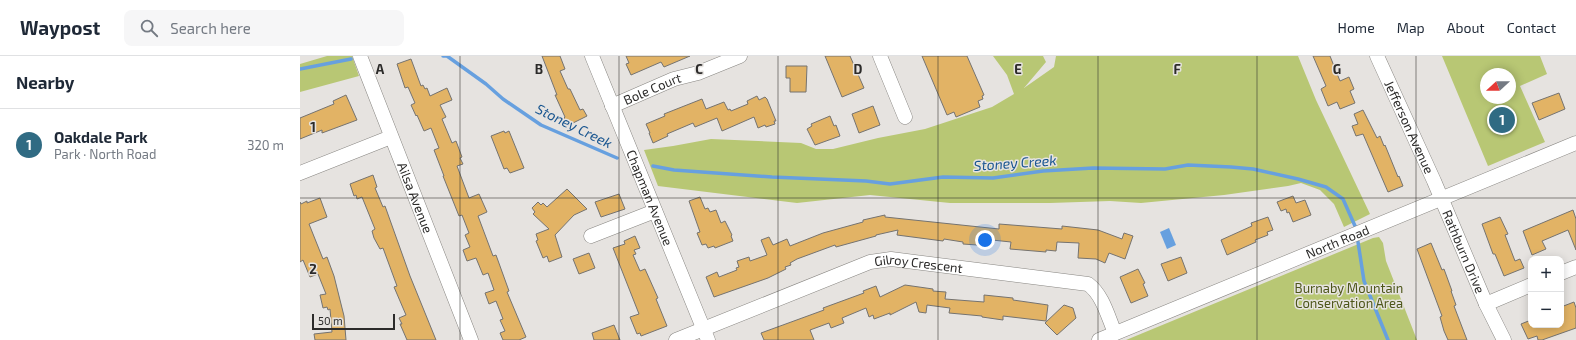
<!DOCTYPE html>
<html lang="en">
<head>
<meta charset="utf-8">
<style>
  :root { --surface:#fff; --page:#f6f6f7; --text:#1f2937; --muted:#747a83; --line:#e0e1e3; --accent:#306b83 }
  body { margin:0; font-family:"Exo 2",sans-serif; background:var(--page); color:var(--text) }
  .controls { position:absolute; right:12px; bottom:12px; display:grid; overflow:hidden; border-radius:8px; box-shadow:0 2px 10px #0003 }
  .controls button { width:36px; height:36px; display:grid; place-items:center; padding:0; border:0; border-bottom:1px solid var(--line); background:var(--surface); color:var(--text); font:20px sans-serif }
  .compass { position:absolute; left:1180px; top:12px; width:36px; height:36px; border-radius:50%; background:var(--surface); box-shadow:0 2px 10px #0003; rotate:249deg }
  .scale { position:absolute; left:12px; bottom:10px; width:83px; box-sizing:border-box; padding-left:4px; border:2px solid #2c2b2a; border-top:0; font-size:11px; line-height:14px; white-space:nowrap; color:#2c2b2a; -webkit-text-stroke:3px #e6e3e0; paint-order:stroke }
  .you { position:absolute; left:685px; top:184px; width:14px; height:14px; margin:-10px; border:3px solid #fff; border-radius:50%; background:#1a73e8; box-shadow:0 0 0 6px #1a73e833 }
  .badge { display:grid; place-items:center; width:26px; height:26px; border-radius:50%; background:var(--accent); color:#fff; font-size:13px; font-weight:700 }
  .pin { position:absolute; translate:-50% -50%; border:2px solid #fff; box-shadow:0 1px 4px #0006 }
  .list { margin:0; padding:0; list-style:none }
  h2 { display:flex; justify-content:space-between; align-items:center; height:52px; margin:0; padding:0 16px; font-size:17px }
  h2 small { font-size:13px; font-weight:400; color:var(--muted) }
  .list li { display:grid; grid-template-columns:26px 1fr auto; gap:12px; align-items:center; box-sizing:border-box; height:72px; padding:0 16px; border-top:1px solid var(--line) }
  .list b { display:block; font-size:15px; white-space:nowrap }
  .list p { margin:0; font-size:13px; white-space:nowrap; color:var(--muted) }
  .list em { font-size:13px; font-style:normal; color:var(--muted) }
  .icon { flex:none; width:22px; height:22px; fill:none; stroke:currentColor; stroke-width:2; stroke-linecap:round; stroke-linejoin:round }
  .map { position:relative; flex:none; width:1276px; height:284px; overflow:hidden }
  header { display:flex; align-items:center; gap:24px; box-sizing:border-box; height:56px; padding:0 20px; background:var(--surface); border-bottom:1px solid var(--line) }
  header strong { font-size:19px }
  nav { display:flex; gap:22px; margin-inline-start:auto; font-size:14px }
  .search { width:280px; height:36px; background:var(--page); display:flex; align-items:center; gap:10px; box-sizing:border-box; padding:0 14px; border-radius:8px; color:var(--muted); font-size:15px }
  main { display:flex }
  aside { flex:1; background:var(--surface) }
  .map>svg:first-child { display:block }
  .green { fill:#b8c774; fill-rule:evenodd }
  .water { fill:#67a0df }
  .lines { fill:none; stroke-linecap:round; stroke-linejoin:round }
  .stream { stroke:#67a0df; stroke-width:3.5 }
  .building { fill:#e2b365; stroke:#757370 }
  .minor-casing { stroke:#888682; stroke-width:15 }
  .minor { stroke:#fff; stroke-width:14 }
  .grid { fill:none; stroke:#2c2b2a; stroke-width:1; stroke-opacity:0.55 }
  .labels { text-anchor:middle; stroke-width:3; stroke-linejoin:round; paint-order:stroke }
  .street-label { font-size:13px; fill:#2c2b2a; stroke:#e6e3e0 }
  .park-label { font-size:13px; fill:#4d5619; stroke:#e6e3e0 }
  .water-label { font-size:14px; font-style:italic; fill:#1a5690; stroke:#e6e3e0 }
  .grid-label { font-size:13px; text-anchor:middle; font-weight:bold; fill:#2c2b2a; stroke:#e6e3e0; stroke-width:3; stroke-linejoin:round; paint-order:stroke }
</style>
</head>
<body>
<header>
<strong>Waypost</strong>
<div class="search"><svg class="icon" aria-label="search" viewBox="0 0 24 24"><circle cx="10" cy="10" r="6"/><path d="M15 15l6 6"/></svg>Search here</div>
<nav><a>Home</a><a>Map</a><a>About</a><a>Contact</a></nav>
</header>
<main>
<aside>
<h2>Nearby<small></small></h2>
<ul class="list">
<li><span class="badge">1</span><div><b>Oakdale Park</b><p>Park · North Road</p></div><em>320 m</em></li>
</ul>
</aside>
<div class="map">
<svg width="1276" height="284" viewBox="0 0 1276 284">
  <rect width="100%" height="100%" fill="#e6e3e0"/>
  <g class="green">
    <path d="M27,0H52L59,20L0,36V8Z"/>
    <path d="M693,0H743L746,6L724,32L754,11L756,0H998L1016,44L1070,158L1044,171L1034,148L1020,134L1001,127L988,130L924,139L841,147L810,145L750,147H650L570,139L497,147L358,130L344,94L373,90L411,83L501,87L516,93H533L578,82L625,73L692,51L714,38L707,19Z"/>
    <path d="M1142,0H1240L1247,18L1220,30L1245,86L1188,110ZM1186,18H1210V42H1186Z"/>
    <path d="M1079,181L1083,187L1086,205L1117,284H826L1073,182Z"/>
  </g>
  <path class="water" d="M869,172L876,189L867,193L860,176Z"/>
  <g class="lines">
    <g class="stream">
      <path d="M143,0H147L186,28L203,43L241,69L317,102"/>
      <path d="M0,13L51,3"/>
      <path d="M353,110L374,114L472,121L566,125L590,128L643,121L693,122L743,115L793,112L865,113L888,109L931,111L953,113L998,123L1026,131L1043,143L1055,170"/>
      <path d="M1058,186L1064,225L1088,284"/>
    </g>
  </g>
  <g class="building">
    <path d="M242,0H260L265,13L260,15L268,33H270L280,54L283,53L287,60L267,70L264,62L265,61L255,39H257Z"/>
    <path d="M326,0H390L364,11L361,6L331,19L326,8L329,7Z"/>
    <path d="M525,0H550L564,32L542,41Z"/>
    <path d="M622,0H667L684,39L682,40L683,43L678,45L680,51L656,61L654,56L647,59Z"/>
    <path d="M1013,0H1030L1040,25L1049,21L1054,33L1050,35L1055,47L1040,53L1037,46L1028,50L1021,33L1026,30Z"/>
    <path d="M111,3L121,30L123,29L125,33L127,32L130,40L147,32L152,44L140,49L146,61L142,63L152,87L156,85L162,101L160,102L163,108L157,110L169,142L179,138L187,156L178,160L193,200L196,199L209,235L207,236L226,281L219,284H203L200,277L205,275L200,264L203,263L196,245L189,248L185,237L194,234L188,217L183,219L176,202L167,205L163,194L170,191L165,179L169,177L162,159L159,160L143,120H144L134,94L139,92L131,72L124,75L117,59L116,60L111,49L115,47L108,31L105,32L97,8Z"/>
    <path d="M486,10H507L506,36H490V22H486Z"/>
    <path d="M1259,37L1265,53L1239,64L1232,47Z"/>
    <path d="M46,39L57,64L22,77V74L0,83V62L34,48L33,45Z"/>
    <path d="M457,40L459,44L465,41L467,43L476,65H474L475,68L466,71L465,69L458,72L454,61L422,75L417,62L395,71L393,67L367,78L368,80L353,87L349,77H350L346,68L365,60L364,58L402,43L406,53L424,46L428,54L430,53L431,55L448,48L447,45Z"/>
    <path d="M573,50L580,69L559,77L552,58Z"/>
    <path d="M1063,54L1077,82L1080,80L1084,90L1085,89L1098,121L1099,120L1103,130L1088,136L1063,78L1056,80L1052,70L1058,68L1054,58Z"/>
    <path d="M530,60L534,70L536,69L540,80L515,89L507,73L512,70L511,68Z"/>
    <path d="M204,75L205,77L209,75L224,112L210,117L207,112L204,113L191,80Z"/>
    <path d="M73,119L77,131L75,132L83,151L85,150L110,220L136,284H107L100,268H102L99,262L106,259L94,231L97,230L83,192L80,193L74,182L72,175L75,173L62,141L57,143L56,139L54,140L50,128Z"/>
    <path d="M267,133L287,153L274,159L255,179L262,201L249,206L247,200L243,202L236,185L238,184L236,178L249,173L233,158L235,156L232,152L238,146L241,149L243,147L247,151Z"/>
    <path d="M319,138L325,153L301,161L295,146Z"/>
    <path d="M993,140L996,147L1005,144L1011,159L993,166L989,156L987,157L986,153L981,155L977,146Z"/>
    <path d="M400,141L405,153L408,152L410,156L416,154L421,167L425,165L432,179L431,180L433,185L415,192L414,190L408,192L406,188L402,189L397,177L400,176L389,145Z"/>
    <path d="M20,142L27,161L9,168L23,203L27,201L34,220L44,260L46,284H15L14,278L32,276L30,253L28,254L27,251L23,252L20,239L26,238L18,218L10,221L3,204L0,206V146L1,148L7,145V147Z"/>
    <path d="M1273,154L1276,163V194L1268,174L1242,185L1246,193L1232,199L1223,175Z"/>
    <path d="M585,159V161L699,173V168L762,173V170L798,174L822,183L824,177L833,180L825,203L809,197L805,207L796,203L778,202L779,187L757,186L756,195L746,194V196L710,193L711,186L692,184L691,190L663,188V186L644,183L643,185L597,179L598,174L576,179V180L536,191L535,189L497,203L490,207L491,209L485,211L486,213L468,222L414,241L406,221L417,216L419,221L437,214L436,212L439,211L437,205L449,201L450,205L467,199L461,184L469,181L473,189L487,183L490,190L523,177L563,166V164Z"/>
    <path d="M968,161L973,174L967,176L968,179L955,184L956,186L927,199L921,184L952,170L951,167Z"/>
    <path d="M1200,161L1208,178L1205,179L1215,205L1220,203L1224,212L1204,220L1195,198H1193L1182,168Z"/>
    <path d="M335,180L340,192L334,194L336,198L333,199L340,215L345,213L358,242L356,243L367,270L341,280L340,277L337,278L330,261L339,258L313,192L325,188L324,185Z"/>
    <path d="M1131,187L1142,214L1144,213L1152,235H1151L1156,249L1154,250L1167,284H1148L1144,275L1140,261L1142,260L1117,193Z"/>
    <path d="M289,197L295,212L279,218L273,203Z"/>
    <path d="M881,201L887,217L868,225L861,208Z"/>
    <path d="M838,213L845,227L843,228L848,240L831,247L820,221Z"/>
    <path d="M605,229L633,233V235L646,236L645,243L684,246V239L713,242V244L748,249L746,265L703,260V264L682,261V260L649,257L650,252L627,249L626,257L619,256L616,246L590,259V257L574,263L573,259L569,261L566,252L542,262L544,267L531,272L529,267L510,274L514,284H464L461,277L524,254L523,252L564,237L563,235L576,230L580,241Z"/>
    <path d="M1274,246L1276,252V272L1242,284H1238L1237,280L1228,283L1221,268L1231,264V269H1261V251Z"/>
    <path d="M764,249L773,252L776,262L757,279L745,267Z"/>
    <path d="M314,269L320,284H294L292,277Z"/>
  </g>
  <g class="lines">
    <g class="minor-casing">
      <g id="minor">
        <path id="s1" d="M60,0L171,284"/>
        <path id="s2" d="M292,0L408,284"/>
        <path d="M580,0L605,61"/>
        <path id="s3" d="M1077,0L1134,125L1186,248L1204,284"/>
        <path id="s4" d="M312,50L374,23L398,17L440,0"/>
        <path d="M0,117L91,81"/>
        <path d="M291,180L355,155"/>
        <path d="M1261,217L1276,211"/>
        <path d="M1186,248L1231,229"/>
        <path id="s5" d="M376,284L570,206L591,203L788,228C803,239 808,261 815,277"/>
        <path id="s6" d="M799,284L1276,87"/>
      </g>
    </g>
    <use href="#minor" class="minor"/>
  </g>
  <path class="grid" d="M160,0V284M319,0V284M478,0V284M638,0V284M798,0V284M957,0V284M1116,0V284M0,142H1276"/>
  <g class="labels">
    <g class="street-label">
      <text dy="5" stroke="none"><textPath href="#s4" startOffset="44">Bole Court</textPath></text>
      <text dy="5" stroke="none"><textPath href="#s3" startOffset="78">Jefferson Avenue</textPath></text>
      <text dy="5" stroke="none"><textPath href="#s1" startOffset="152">Ailsa Avenue</textPath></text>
      <text dy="5" stroke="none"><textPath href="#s2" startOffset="153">Chapman Avenue</textPath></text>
      <text dy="5" stroke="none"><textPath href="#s6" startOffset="258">North Road</textPath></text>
      <text dy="5" stroke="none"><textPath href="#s3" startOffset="214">Rathburn Drive</textPath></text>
      <text dy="5" stroke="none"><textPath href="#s5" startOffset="258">Gilroy Crescent</textPath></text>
    </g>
    <g class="park-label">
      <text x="1049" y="237">Burnaby Mountain<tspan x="1049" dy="15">Conservation Area</tspan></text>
    </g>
    <g class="water-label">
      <text transform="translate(274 70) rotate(26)" y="5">Stoney Creek</text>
      <text transform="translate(715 107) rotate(-4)" y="5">Stoney Creek</text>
    </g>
  </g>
  <g class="grid-label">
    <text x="80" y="18">A</text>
    <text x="239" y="18">B</text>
    <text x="399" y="18">C</text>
    <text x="558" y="18">D</text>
    <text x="718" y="18">E</text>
    <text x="877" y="18">F</text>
    <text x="1037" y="18">G</text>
    <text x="13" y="76">1</text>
    <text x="13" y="218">2</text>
  </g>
</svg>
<div class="controls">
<button>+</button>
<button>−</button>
</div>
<svg class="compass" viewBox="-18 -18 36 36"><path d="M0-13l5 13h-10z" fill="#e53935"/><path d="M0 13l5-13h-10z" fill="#747a83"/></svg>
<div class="scale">50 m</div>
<div class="you"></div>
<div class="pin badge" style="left:1202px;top:64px">1</div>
</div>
</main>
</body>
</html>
